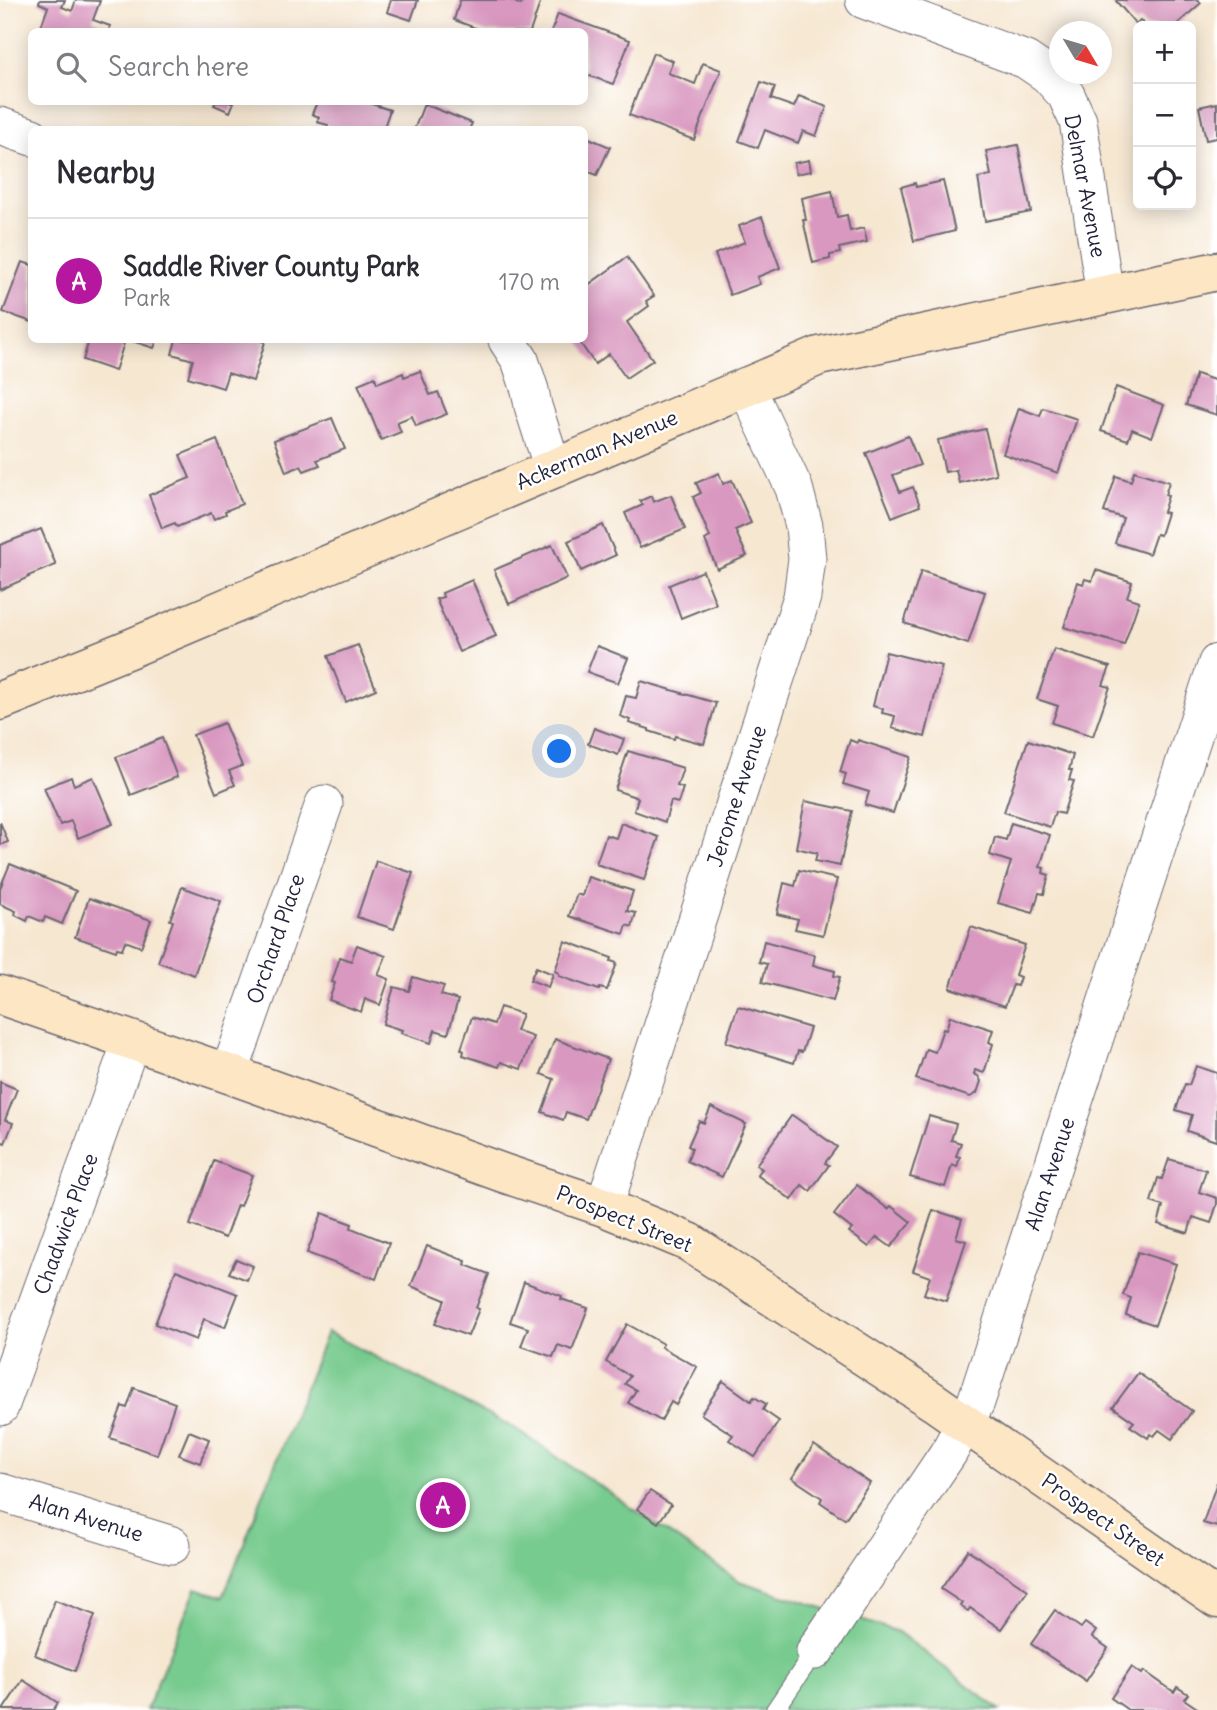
<!DOCTYPE html>
<html lang="en">
<head>
<meta charset="utf-8">
<style>
  :root { --surface:#fff; --page:#f7f7f7; --text:#2b2b33; --muted:#7c7c81; --line:#e1e1e2; --accent:#b5179e }
  body { margin:0; font-family:Delius,sans-serif; background:var(--page); color:var(--text) }
  .controls { position:absolute; right:21px; top:21px; display:grid; overflow:hidden; border-radius:10px; box-shadow:0 4px 18px #0003 }
  .controls button { width:63px; height:63px; display:grid; place-items:center; padding:0; border:0; border-bottom:2px solid var(--line); background:var(--surface); color:var(--text); font:35px sans-serif }
  .compass { position:absolute; left:1049px; top:21px; width:63px; height:63px; border-radius:50%; background:var(--surface); box-shadow:0 4px 18px #0003; rotate:128deg }
  .you { position:absolute; left:560px; top:752px; width:24px; height:24px; margin:-18px; border:5px solid #fff; border-radius:50%; background:#1a73e8; box-shadow:0 0 0 10px #1a73e833 }
  .badge { display:grid; place-items:center; width:46px; height:46px; border-radius:50%; background:var(--accent); color:#fff; font-size:23px; font-weight:700 }
  .pin { position:absolute; translate:-50% -50%; border:4px solid #fff; box-shadow:0 2px 7px #0006 }
  .list { margin:0; padding:0; list-style:none }
  h2 { display:flex; justify-content:space-between; align-items:center; height:91px; margin:0; padding:0 28px; font-size:30px }
  h2 small { font-size:23px; font-weight:400; color:var(--muted) }
  .list li { display:grid; grid-template-columns:46px 1fr auto; gap:21px; align-items:center; box-sizing:border-box; height:126px; padding:0 28px; border-top:2px solid var(--line) }
  .list b { display:block; font-size:26px; white-space:nowrap }
  .list p { margin:0; font-size:23px; white-space:nowrap; color:var(--muted) }
  .list em { font-size:23px; font-style:normal; color:var(--muted) }
  .icon { flex:none; width:38px; height:38px; fill:none; stroke:currentColor; stroke-width:2; stroke-linecap:round; stroke-linejoin:round }
  .map { position:relative; flex:none; width:1217px; height:1710px; overflow:hidden }
  .search { position:absolute; background:var(--surface); box-shadow:0 4px 18px #0003; left:28px; top:28px; width:560px; height:77px; display:flex; align-items:center; gap:18px; box-sizing:border-box; padding:0 24px; border-radius:10px; color:var(--muted); font-size:26px }
  .panel { position:absolute; background:var(--surface); box-shadow:0 4px 18px #0003; left:28px; top:126px; width:560px; height:217px; border-radius:10px }
  .map>svg:first-child { display:block }
  .green { fill:#77cb8e; stroke:#4c7664; stroke-width:2 }
  .building { fill:#d998c0 }
  .lines { fill:none; stroke-linecap:round; stroke-linejoin:round }
  .lane-casing { stroke:#6c6770; stroke-width:20 }
  .street-casing { stroke:#6c6770; stroke-width:39 }
  .secondary-casing { stroke:#6c6770; stroke-width:41 }
  .lane { stroke:#fff; stroke-width:18 }
  .street { stroke:#fff; stroke-width:37 }
  .secondary { stroke:#fce6c4; stroke-width:38 }
  .labels { text-anchor:middle; stroke-width:5; stroke-linejoin:round; paint-order:stroke }
  .street-label { font-size:21px; fill:#22223b; stroke:#fff }
</style>
</head>
<body>
<div class="map">
<svg width="1217" height="1710" viewBox="0 0 1217 1710">
  <rect width="100%" height="100%" fill="#fff"/>
  <filter id="ink" filterUnits="userSpaceOnUse"><feTurbulence type="fractalNoise" baseFrequency=".0143" numOctaves="2"/><feDisplacementMap in="SourceGraphic" scale="14" xChannelSelector="R" yChannelSelector="G"/><feConvolveMatrix kernelMatrix="1 2 1 2 8 2 1 2 1" color-interpolation-filters="sRGB"/></filter>
  <filter id="wash" filterUnits="userSpaceOnUse"><feTurbulence type="fractalNoise" baseFrequency=".00686" numOctaves="4" result="noise"/><feDisplacementMap in="SourceGraphic" scale="28" xChannelSelector="R" yChannelSelector="G"/><feGaussianBlur stdDeviation="1.57" result="paint"/><feColorMatrix in="noise" values="0 0 0 0 0 0 0 0 0 0 0 0 0 0 0 0 0 1.4 0 .05"/><feComposite in="paint" operator="in"/></filter>
  <g filter="url(#wash)">
    <rect width="100%" height="100%" fill="#f6e7d1"/>
    <path class="green" d="M327,1332L516,1429L739,1581L898,1632L1000,1710H146L196,1588L223,1597Z"/>
    <g id="blocks">
      <g class="building">
        <path d="M40,0H65L62,7L72,11L76,0L100,1L93,20L110,26L109,32H39L48,7L39,3Z"/>
        <path d="M391,0H418L411,20L387,12Z"/>
        <path d="M460,0H510L521,5L523,0H541L530,32H486L454,20Z"/>
        <path d="M1118,0H1198L1201,3L1175,26H1145L1140,20L1136,24L1116,1Z"/>
        <path d="M558,14L630,40L613,84L584,74V32H551Z"/>
        <path d="M653,53L673,61L668,73L695,84L703,63L721,70L694,140L629,115Z"/>
        <path d="M761,82L775,87L771,99L794,107L799,96L827,107L816,136L803,131L798,143L765,130L758,148L739,141Z"/>
        <path d="M216,102H234L230,112L214,105Z"/>
        <path d="M317,102H366L390,110L383,130H327L328,125L317,122L319,117L312,114Z"/>
        <path d="M1217,103V138L1206,140L1199,107Z"/>
        <path d="M424,104L472,123L469,130H414Z"/>
        <path d="M584,136L610,147L597,175L584,170Z"/>
        <path d="M1018,145L1031,212L985,221L978,178L991,175L986,151Z"/>
        <path d="M809,160L811,171L796,174L794,163Z"/>
        <path d="M943,181L955,231L914,241L901,187L915,183L916,187Z"/>
        <path d="M832,191L837,217L847,215L850,231L864,228L867,242L839,248L840,253L830,255V259L813,263L803,220H806L802,198Z"/>
        <path d="M762,217L780,268L757,277L760,284L730,295L715,254L745,242L739,226Z"/>
        <path d="M627,257L654,296L646,301L649,306L627,322L653,360L626,378L609,354L595,364L578,340H584V283L586,282L588,285Z"/>
        <path d="M22,262L32,265V322L3,312Z"/>
        <path d="M89,340H125L115,371L83,360Z"/>
        <path d="M129,340H157L154,348Z"/>
        <path d="M176,340H258L265,342L253,381L228,373L223,388L188,377L193,360L172,354Z"/>
        <path d="M420,371L430,395L438,392L447,414L416,426L412,416L397,422L401,432L381,440L358,384L375,377L377,383L403,373L404,377Z"/>
        <path d="M1196,374L1217,381V415L1186,405Z"/>
        <path d="M1116,387L1164,405L1152,437L1132,429L1128,440L1101,431Z"/>
        <path d="M1019,408L1040,416L1043,408L1077,419L1058,473L1003,454Z"/>
        <path d="M332,418L345,449L317,460L320,465L304,471L301,466L286,472L274,440Z"/>
        <path d="M985,429L996,474L959,483L956,470L945,472L938,440Z"/>
        <path d="M908,436L920,465L893,475L900,492L913,487L920,506L892,517L866,453Z"/>
        <path d="M217,440L242,504L225,511L226,514L214,519L211,513L177,527L175,523L162,528L149,495L190,478L180,455Z"/>
        <path d="M1134,471L1169,482L1165,495L1168,496L1163,512L1167,513L1160,535L1156,534L1149,554L1115,543L1123,518L1104,512L1116,476L1131,481Z"/>
        <path d="M719,473L723,484L732,480L751,523L735,530L747,556L717,569L705,540L710,537L693,497L701,493L696,483Z"/>
        <path d="M671,495L685,529L640,548L625,513L643,505L640,501L651,496L653,502Z"/>
        <path d="M603,525L616,555L581,571L568,541Z"/>
        <path d="M41,529L56,565L28,576L29,577L0,590V545Z"/>
        <path d="M552,545L567,578L509,604L494,570Z"/>
        <path d="M1096,570L1132,582L1127,597L1139,601L1124,645L1064,627L1078,582L1083,584L1085,579L1092,581Z"/>
        <path d="M703,571L716,604L681,618L669,585Z"/>
        <path d="M921,571L985,592L968,644L904,623Z"/>
        <path d="M472,580L496,636L459,652L436,599L443,597L442,593Z"/>
        <path d="M358,645L376,689L346,702L328,656Z"/>
        <path d="M597,646L628,658L618,683L587,672Z"/>
        <path d="M1054,649L1110,667L1103,685L1110,687L1093,736L1052,723L1058,706L1037,699Z"/>
        <path d="M886,652L942,666L925,737L892,728L895,716L882,713L883,709L873,706Z"/>
        <path d="M641,681L716,703L704,744L675,736L674,739L649,731V729L629,723L630,720L620,716L626,696L636,698Z"/>
        <path d="M224,723L242,766L229,771L235,785L216,793L193,735Z"/>
        <path d="M594,728L624,739L618,755L588,744Z"/>
        <path d="M162,738L177,777L131,795L116,757Z"/>
        <path d="M850,740L857,743L858,740L911,757L893,813L865,805L869,792L843,784L846,774L840,772Z"/>
        <path d="M1028,740L1073,755L1069,770H1072L1069,780L1074,781L1063,814L1055,812L1050,827L1004,812Z"/>
        <path d="M628,751L683,768L677,786L683,788L678,803L671,801L665,822L634,811L638,798L615,790Z"/>
        <path d="M71,777L74,785L93,777L113,824L78,838L71,821L60,825L44,788Z"/>
        <path d="M805,801L852,811L840,866L815,861L817,853L796,848Z"/>
        <path d="M0,822L8,842L0,845Z"/>
        <path d="M621,823L659,837L644,880L596,864L606,835L616,838Z"/>
        <path d="M1011,823L1050,835L1040,867L1044,868L1043,873L1049,875L1044,894L1039,893L1033,913L998,903L1011,862L990,855L995,837L1006,840Z"/>
        <path d="M376,861L413,873L394,929L357,917Z"/>
        <path d="M10,864L76,891L62,924L45,917L43,922L29,916L27,921L15,915L16,911L0,904V888Z"/>
        <path d="M799,870L837,879L823,935L795,929L798,919L777,914L784,883L795,886Z"/>
        <path d="M588,877L633,891L627,911L636,913L632,927L627,925L624,934L569,916L577,894L582,896Z"/>
        <path d="M182,887L221,901L194,975L158,962L173,921L170,920Z"/>
        <path d="M89,898L151,920L141,947L125,941L122,949L117,948L116,951L75,937Z"/>
        <path d="M971,927L1025,945L1015,975L1020,977L1017,986L1013,985L1005,1006L950,988Z"/>
        <path d="M565,941L612,958L611,961L617,963L607,990L600,988L599,990L559,976V973L555,971Z"/>
        <path d="M764,941L815,955L813,965L835,971L834,976L840,977L833,1001L762,982L767,964L759,962Z"/>
        <path d="M357,945L386,956L378,975L389,979L380,1005L365,999L361,1012L329,1000L335,983L332,982L340,957L351,961Z"/>
        <path d="M536,967L553,974L548,987L530,980Z"/>
        <path d="M413,977L444,986L441,995L458,1000L448,1034L435,1030L431,1043L401,1033L402,1030L383,1024L394,987L409,991Z"/>
        <path d="M738,1006L810,1028L802,1052L798,1051L794,1063L726,1042Z"/>
        <path d="M500,1007L522,1014L516,1031L533,1037L521,1069L501,1062L499,1067L463,1055L464,1051L461,1049L472,1017L494,1024Z"/>
        <path d="M950,1016L993,1030L989,1042L993,1044L984,1073L975,1070L974,1074L978,1076L981,1081L977,1093L970,1097L916,1079L926,1049L935,1052L943,1029L946,1030Z"/>
        <path d="M555,1039L608,1059L586,1119L566,1112L563,1120L542,1112L554,1079L541,1074Z"/>
        <path d="M1196,1066L1217,1073L1216,1141L1187,1131L1192,1115L1176,1110L1185,1084L1189,1085Z"/>
        <path d="M0,1082L17,1089L5,1120L13,1123L5,1143L0,1141Z"/>
        <path d="M711,1107L746,1124L722,1177L687,1161L692,1148L688,1146L699,1121L704,1123Z"/>
        <path d="M792,1115L837,1147L825,1163L829,1165L810,1191L802,1185L792,1200L757,1175L762,1169L756,1165Z"/>
        <path d="M929,1116L956,1124L951,1140L961,1143L956,1156L960,1157L957,1167L952,1165L945,1187L910,1177Z"/>
        <path d="M1169,1159L1206,1170L1199,1192L1217,1198V1204L1211,1223L1193,1217L1188,1233L1158,1224L1163,1206L1151,1202L1158,1178L1162,1179Z"/>
        <path d="M214,1161L252,1175L240,1206L237,1205L225,1238L190,1225Z"/>
        <path d="M857,1185L888,1209L891,1206L911,1222L891,1247L877,1237L869,1247L849,1232L852,1229L834,1215Z"/>
        <path d="M933,1210L962,1219L956,1238L966,1241L946,1301L924,1294L930,1277L913,1271Z"/>
        <path d="M322,1213L352,1224L351,1228L389,1243L376,1279L307,1253Z"/>
        <path d="M427,1246L466,1261L465,1265L489,1274L476,1308L479,1309L468,1336L435,1324L445,1300L411,1286Z"/>
        <path d="M1138,1252L1176,1264L1155,1325L1126,1315L1131,1298L1123,1295Z"/>
        <path d="M236,1259L253,1266L247,1280L229,1273Z"/>
        <path d="M176,1270L238,1294L225,1327L204,1319L196,1340L155,1324Z"/>
        <path d="M524,1282L562,1296L561,1299L588,1308L572,1350L558,1345L553,1357L521,1346L528,1328L510,1322Z"/>
        <path d="M627,1324L663,1344L661,1347L697,1367L676,1405L671,1402L661,1421L628,1403L636,1390L625,1384L630,1376L606,1362Z"/>
        <path d="M1138,1373L1192,1411L1172,1439L1159,1430L1154,1436L1150,1434L1148,1438L1130,1426L1134,1422L1113,1407Z"/>
        <path d="M723,1381L751,1401L754,1397L766,1404L763,1410L779,1421L755,1457L729,1440L733,1435L701,1414Z"/>
        <path d="M134,1388L175,1403L157,1455L110,1438L122,1406L127,1408Z"/>
        <path d="M189,1431L209,1439L200,1463L179,1455Z"/>
        <path d="M814,1445L870,1483L845,1519L820,1502L822,1498L792,1478Z"/>
        <path d="M1217,1482V1527L1203,1523Z"/>
        <path d="M650,1491L671,1505L658,1523L637,1509Z"/>
        <path d="M968,1550L1028,1590L1001,1629L970,1608L968,1611L960,1606L962,1603L941,1589Z"/>
        <path d="M55,1600L95,1615L75,1671L35,1655Z"/>
        <path d="M1055,1610L1081,1628L1085,1623L1096,1631L1092,1637L1108,1648L1086,1681L1031,1644Z"/>
        <path d="M1132,1667L1142,1674L1144,1671L1174,1692L1177,1687L1188,1694L1184,1699L1200,1710H1128L1111,1698Z"/>
        <path d="M23,1680L58,1703L53,1710H3Z"/>
      </g>
    </g>
  </g>
  <g filter="url(#ink)">
    <use href="#blocks" fill-opacity="0" stroke="#6c6770" stroke-width="2"/>
    <g class="lines">
      <g class="lane-casing">
        <path id="lane" d="M775,1710L815,1651"/>
      </g>
      <g class="street-casing">
        <g id="street">
          <path d="M864,0L1026,60L1048,75L1066,95L1078,121L1105,295"/>
          <path d="M0,126L32,137"/>
          <path d="M507,340L520,360L530,390L533,406L553,469"/>
          <path d="M229,1074L324,804"/>
          <path d="M604,1207L802,597L807,559L804,526L794,488L746,386"/>
          <path d="M0,1407L131,1042"/>
          <path d="M0,1492L172,1545"/>
          <path d="M815,1651L949,1452L976,1402L1217,663"/>
        </g>
      </g>
      <g class="secondary-casing">
        <g id="secondary">
          <path d="M0,701L136,646L819,356L1217,271"/>
          <path d="M0,995L229,1074L503,1173L604,1207L689,1242L934,1402L1217,1599"/>
        </g>
      </g>
      <use href="#lane" class="lane"/>
      <use href="#street" class="street"/>
      <use href="#secondary" class="secondary"/>
    </g>
  </g>
  <g class="labels">
    <g class="street-label">
      <text transform="translate(1085 186) rotate(79)" y="7">Delmar Avenue</text>
      <text transform="translate(597 450) rotate(-23)" y="7">Ackerman Avenue</text>
      <text transform="translate(737 796) rotate(-72)" y="7">Jerome Avenue</text>
      <text transform="translate(276 939) rotate(-71)" y="7">Orchard Place</text>
      <text transform="translate(1050 1174) rotate(-72)" y="7">Alan Avenue</text>
      <text transform="translate(624 1219) rotate(22)" y="7">Prospect Street</text>
      <text transform="translate(66 1224) rotate(-70)" y="7">Chadwick Place</text>
      <text transform="translate(86 1518) rotate(17)" y="7">Alan Avenue</text>
      <text transform="translate(1103 1520) rotate(35)" y="7">Prospect Street</text>
    </g>
  </g>
</svg>
<div class="controls">
<button>+</button>
<button>−</button>
<button><svg class="icon" aria-label="locate" viewBox="0 0 24 24"><circle cx="12" cy="12" r="6"/><path d="M12 2v4M12 18v4M2 12h4M18 12h4"/></svg></button>
</div>
<svg class="compass" viewBox="-18 -18 36 36"><path d="M0-13l5 13h-10z" fill="#e53935"/><path d="M0 13l5-13h-10z" fill="#7c7c81"/></svg>
<div class="you"></div>
<div class="pin badge" style="left:443px;top:1505px">A</div>
<div class="search"><svg class="icon" aria-label="search" viewBox="0 0 24 24"><circle cx="10" cy="10" r="6"/><path d="M15 15l6 6"/></svg>Search here</div>
<section class="panel">
<h2>Nearby<small></small></h2>
<ul class="list">
<li><span class="badge">A</span><div><b>Saddle River County Park</b><p>Park</p></div><em>170 m</em></li>
</ul>
</section>
</div>
</body>
</html>
